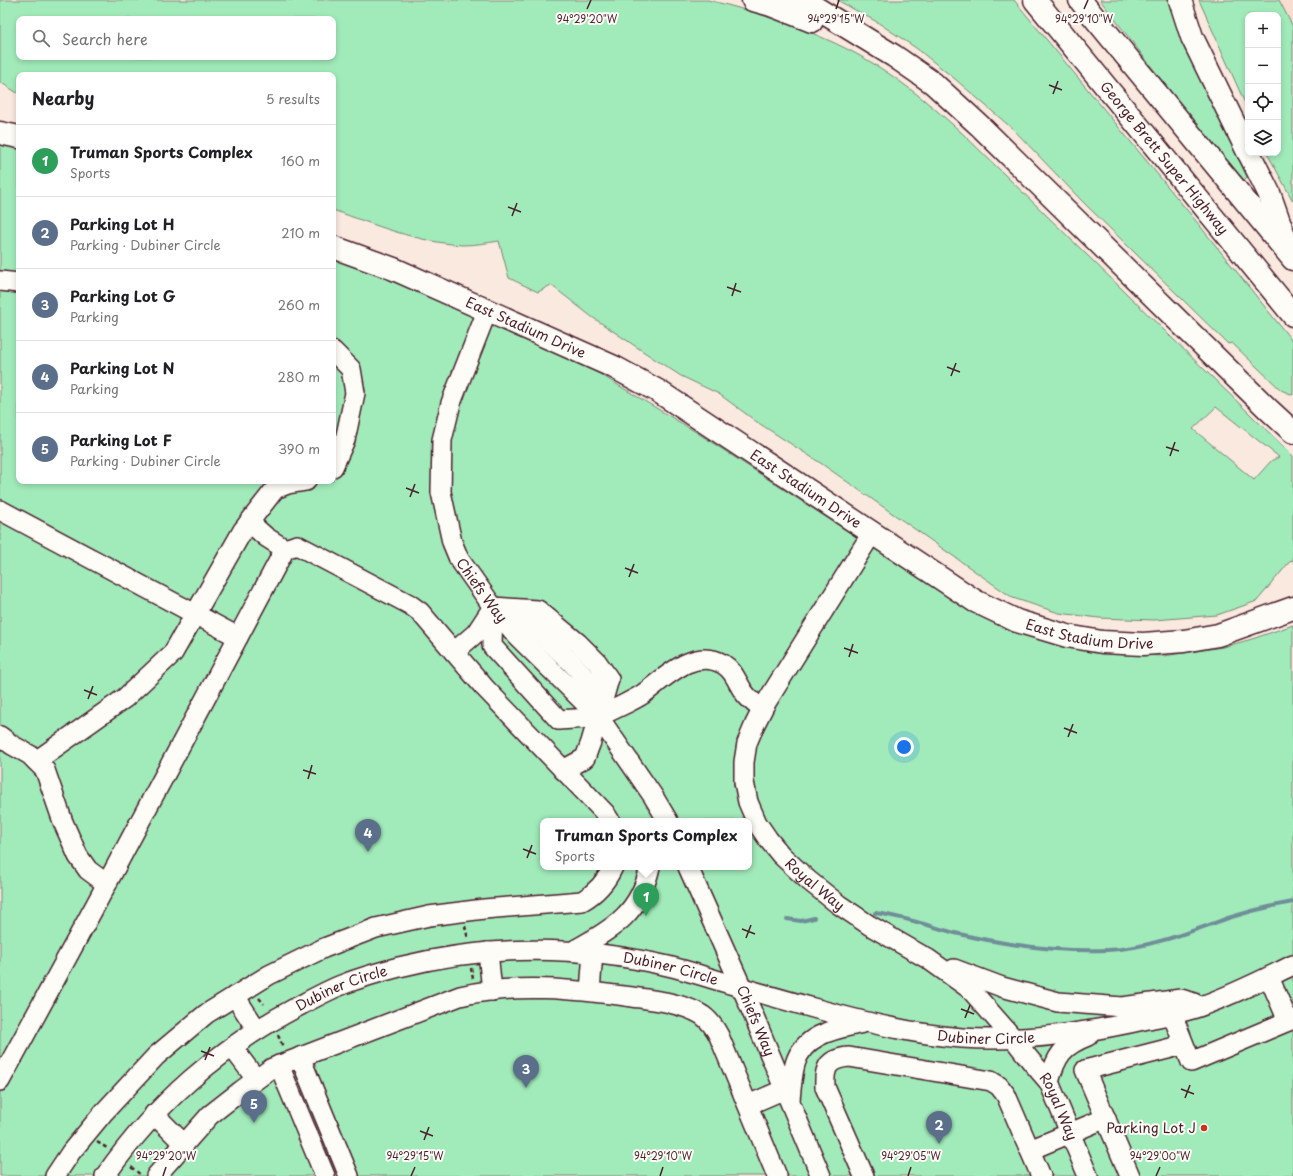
<!DOCTYPE html>
<html lang="en">
<head>
<meta charset="utf-8">
<style>
  :root { --surface:#fff; --page:#f2f2f2; --text:#202124; --muted:#757577; --line:#e0e0e0; --accent:#c8321e }
  body { margin:0; font-family:"Playpen Sans",sans-serif; background:var(--page); color:var(--text) }
  .controls { position:absolute; right:12px; top:12px; display:grid; overflow:hidden; border-radius:8px; box-shadow:0 2px 6px #0003 }
  .controls button { width:36px; height:36px; display:grid; place-items:center; padding:0; border:0; border-bottom:1px solid var(--line); background:var(--surface); color:var(--text); font:20px sans-serif }
  .you { position:absolute; left:904px; top:747px; width:14px; height:14px; margin:-10px; border:3px solid #fff; border-radius:50%; background:#1a73e8; box-shadow:0 0 0 6px #1a73e833 }
  .badge { display:grid; place-items:center; width:26px; height:26px; border-radius:50%; background:var(--accent); color:#fff; font-size:13px; font-weight:700 }
  .pin { position:absolute; translate:-50% -33px; filter:drop-shadow(0 1px 2px #0008) }
  .pin::after { content:''; position:absolute; top:21px; width:14px; height:12px; background:inherit; clip-path:polygon(0 0,100% 0,50% 100%) }
  .popup { position:absolute; left:540px; top:818px; width:212px; height:52px; box-sizing:border-box; display:grid; place-content:center; border-radius:8px; background:var(--surface); filter:drop-shadow(0 1px 3px #0005); font-size:13px; white-space:nowrap; color:var(--muted) }
  .popup b { font-size:15px; color:var(--text) }
  .popup::after { content:''; position:absolute; left:50%; top:100%; margin-left:-8px; border:8px solid transparent; border-top-color:var(--surface) }
  .list { margin:0; padding:0; list-style:none }
  h2 { display:flex; justify-content:space-between; align-items:center; height:52px; margin:0; padding:0 16px; font-size:17px }
  h2 small { font-size:13px; font-weight:400; color:var(--muted) }
  .list li { display:grid; grid-template-columns:26px 1fr auto; gap:12px; align-items:center; box-sizing:border-box; height:72px; padding:0 16px; border-top:1px solid var(--line) }
  .list b { display:block; font-size:15px; white-space:nowrap }
  .list p { margin:0; font-size:13px; white-space:nowrap; color:var(--muted) }
  .list em { font-size:13px; font-style:normal; color:var(--muted) }
  .icon { flex:none; width:22px; height:22px; fill:none; stroke:currentColor; stroke-width:2; stroke-linecap:round; stroke-linejoin:round }
  .map { position:relative; flex:none; width:1293px; height:1176px; overflow:hidden }
  .search { position:absolute; background:var(--surface); box-shadow:0 2px 6px #0003; left:16px; top:16px; width:320px; height:44px; display:flex; align-items:center; gap:10px; box-sizing:border-box; padding:0 14px; border-radius:8px; color:var(--muted); font-size:15px }
  .panel { position:absolute; background:var(--surface); box-shadow:0 2px 6px #0003; left:16px; top:72px; width:320px; height:412px; border-radius:8px }
  .map>svg:first-child { display:block }
  .built { fill:#f8dcce }
  .green { fill:#a1ebba; stroke:#768572; fill-rule:evenodd }
  .lines { fill:none; stroke-linecap:round; stroke-linejoin:round }
  .stream { stroke:#6f8e98; stroke-width:4 }
  .minor-casing { stroke:#4a1f2b; stroke-width:22 }
  .major-casing { stroke:#4a1f2b; stroke-width:25 }
  .highway-casing { stroke:#4a1f2b; stroke-width:25 }
  .path { stroke:#4a1f2b; stroke-width:2.5; stroke-dasharray:4 3; stroke-linecap:butt }
  .minor { stroke:#fdfcf7; stroke-width:19 }
  .major { stroke:#fdfcf7; stroke-width:22 }
  .highway { stroke:#fdfcf7; stroke-width:22 }
  .ticks { fill:none; stroke:#4a1f2b; stroke-width:1.5 }
  .poi-dot { fill:#c8321e; stroke:#fdfcf7; stroke-width:1.5 }
  .labels { text-anchor:middle; stroke-width:4; stroke-linejoin:round; paint-order:stroke }
  .street-label { font-size:14px; fill:#4a1f2b; stroke:#fdfcf7 }
  .poi-label { font-size:14px; fill:#4a1f2b; stroke:#fdfcf7; text-anchor:end }
  .ticks-label { font-size:10px; text-anchor:middle; fill:#4a1f2b; stroke:#fdfcf7; stroke-width:4; stroke-linejoin:round; paint-order:stroke }
</style>
</head>
<body>
<div class="map">
<svg width="1293" height="1176" viewBox="0 0 1293 1176">
  <rect width="100%" height="100%" fill="#fae9df"/>
  <filter id="ink" filterUnits="userSpaceOnUse"><feTurbulence type="fractalNoise" baseFrequency=".025" numOctaves="2"/><feDisplacementMap in="SourceGraphic" scale="8" xChannelSelector="R" yChannelSelector="G"/><feConvolveMatrix kernelMatrix="1 2 1 2 8 2 1 2 1" color-interpolation-filters="sRGB"/></filter>
  <g filter="url(#ink)">
    <path class="built" d="M1279,0H1293V27Z"/>
    <g class="green">
      <path d="M0,0H708C757,12 806,28 851,51C892,72 928,102 962,133L1293,456V561L1291,560L1257,601L1217,615L1154,620L1099,618L1059,613L1013,598L822,464L757,422L719,394L681,376L653,358L592,317L551,285L538,292L509,278L499,241C487,243 474,245 462,245C417,242 375,225 333,210V75H19V94L0,82ZM19,19H333V57H19ZM1216,407L1279,457L1271,461L1254,480L1193,429Z"/>
      <path d="M837,0H1014L1196,221L1293,342V395L1281,390L1232,343L1228,344L1083,202L1014,130L955,79L916,48L877,22Z"/>
      <path d="M1100,0H1169L1205,90L1247,177L1244,180L1194,122Z"/>
      <path d="M1199,0H1279L1293,27V201L1267,153H1278V15H1248V110Z"/>
      <path d="M0,143L19,148V481H333V258L397,281L598,373L696,432L934,588L999,625L1041,640L1096,653L1164,656L1223,647L1252,639L1293,625V1176H0ZM543,821H749V867H543Z"/>
    </g>
    <g class="lines">
      <g class="stream">
        <path d="M875,913C901,916 930,926 955,933C1005,945 1056,952 1108,950C1146,949 1192,931 1228,918C1250,911 1271,906 1293,902"/>
        <path d="M787,919L801,921L814,918"/>
      </g>
      <g class="minor-casing">
        <g id="minor">
          <path d="M0,281L19,283"/>
          <path id="s1" d="M487,311L451,403L442,440L441,492L452,542L459,559L493,607L517,636L598,716L653,796L668,821"/>
          <path d="M333,351L351,369L355,393L345,440L333,467"/>
          <path d="M0,510L238,637"/>
          <path d="M249,522L266,537L285,549"/>
          <path id="s2" d="M872,533L764,706L755,724L747,743L744,762V782L748,802L757,823L768,839L781,855L808,880L838,904L869,925L928,959L970,989L1013,1038L1031,1061L1049,1082L1088,1176"/>
          <path d="M493,607L492,646L559,720C571,719 588,719 599,716C609,712 634,700 643,694C665,678 693,647 723,664C734,671 736,680 743,691C748,699 755,704 762,709"/>
          <path d="M493,607L538,610L578,643L597,662L609,679L591,742L585,758L563,770"/>
          <path d="M505,612L530,624L571,662L592,685L597,713"/>
          <path d="M454,652L476,633L493,607"/>
          <path d="M0,736L12,745L30,755L45,770L63,822L78,856L88,870L107,884"/>
          <path d="M36,761L125,698L173,653L243,530L275,489L288,484L306,481"/>
          <path id="s3" d="M688,867L742,988L821,1176"/>
          <path d="M573,951C613,928 639,915 650,867"/>
          <path d="M488,952L492,991"/>
          <path d="M954,969L1002,987L1058,1002L1122,1007L1181,999L1194,1003"/>
          <path d="M1269,977L1288,1021"/>
          <path d="M590,991L593,953"/>
          <path d="M235,996L257,1030"/>
          <path d="M1172,1014L1191,1062L1293,1019"/>
          <path d="M232,1047L256,1079"/>
          <path d="M300,1057L349,1176"/>
          <path d="M279,1065L325,1176"/>
          <path d="M0,1081L96,904L285,549L297,545L409,604L420,612L484,687L605,813L610,821"/>
          <path d="M1049,1082C1056,1056 1062,1046 1088,1036"/>
          <path d="M790,1100C791,1088 792,1076 795,1064C804,1033 837,1029 863,1023"/>
          <path d="M748,1105L785,1089"/>
          <path d="M154,1114L184,1144"/>
          <path d="M1030,1150L1106,1118"/>
          <path d="M55,1176L71,1152L104,1112L156,1056L206,1014L269,975L324,948L376,928L429,916L484,909L582,901C596,893 606,882 613,867"/>
          <path id="s4" d="M105,1176C157,1102 218,1049 297,1007C312,999 328,990 344,984C362,977 380,972 399,967C487,945 579,945 668,966C689,971 709,978 730,984C759,993 788,1001 817,1009C865,1022 912,1034 962,1038C1025,1042 1087,1033 1148,1019C1167,1015 1187,1012 1204,1005C1235,994 1264,979 1293,965"/>
          <path d="M156,1176L210,1115L242,1090L272,1068L460,996C517,983 574,989 632,997C653,1000 683,1003 702,1015C709,1020 715,1028 719,1036L777,1176"/>
          <path d="M864,1176L825,1087C824,1068 827,1059 849,1057L991,1081L999,1086L1006,1095L1041,1176"/>
          <path d="M1130,1176L1085,1070L1183,1045"/>
        </g>
      </g>
      <g class="major-casing">
        <g id="major">
          <path id="s5" d="M333,247L394,269L614,367L658,391L975,601L1017,621L1067,636L1102,642L1143,644L1184,641L1218,635L1293,608"/>
        </g>
      </g>
      <g class="highway-casing">
        <g id="highway">
          <path d="M753,0L771,5L812,21"/>
          <path d="M796,0L816,8L894,56L933,83L980,126L1268,409L1293,432"/>
          <path id="s6" d="M1035,0L1293,315"/>
          <path d="M1080,0L1293,259"/>
          <path d="M1180,0L1192,37L1248,152"/>
          <path d="M0,133L19,137"/>
          <path d="M1249,153L1269,193L1287,244"/>
        </g>
      </g>
      <g class="path">
        <path d="M465,926L468,939"/>
        <path d="M471,968L473,979"/>
        <path d="M259,998L264,1004"/>
        <path d="M278,1035L283,1047"/>
        <path d="M97,1142L107,1148"/>
        <path d="M131,1167L141,1175"/>
      </g>
      <use href="#minor" class="minor"/>
      <use href="#major" class="major"/>
      <use href="#highway" class="highway"/>
    </g>
  </g>
  <path class="ticks" d="M587,9L591,0M836,9L839,0M1084,9L1088,0M1049,85L1062,90M1053,94L1058,81M508,207L521,212M512,216L517,203M727,287L741,292M732,296L736,283M947,367L960,372M951,376L956,363M1166,447L1179,451M1170,456L1175,442M406,488L419,493M410,497L415,484M625,568L638,573M629,577L634,564M844,648L858,653M849,657L853,644M84,690L97,695M88,699L93,686M1064,728L1077,733M1068,737L1073,724M303,770L316,774M308,779L312,765M523,849L536,854M527,858L532,845M742,929L755,934M746,938L751,925M961,1009L974,1014M965,1018L970,1005M201,1051L214,1056M205,1060L210,1047M1181,1089L1194,1094M1185,1098L1190,1085M420,1131L433,1136M424,1140L429,1127M163,1176L166,1167M411,1176L415,1167M660,1176L663,1167M908,1176L911,1167M1156,1176L1160,1167"/>
  <circle class="poi-dot" cx="1204" cy="1128" r="4"/>
  <g class="labels">
    <g class="street-label">
      <text dy="5" stroke="none"><textPath href="#s6" startOffset="204">George Brett Super Highway</textPath></text>
      <text dy="5" stroke="none"><textPath href="#s5" startOffset="209">East Stadium Drive</textPath></text>
      <text dy="5" stroke="none"><textPath href="#s5" startOffset="533">East Stadium Drive</textPath></text>
      <text dy="5" stroke="none"><textPath href="#s1" startOffset="297">Chiefs Way</textPath></text>
      <text dy="5" stroke="none"><textPath href="#s5" startOffset="857">East Stadium Drive</textPath></text>
      <text dy="5" stroke="none"><textPath href="#s2" startOffset="412">Royal Way</textPath></text>
      <text dy="5" stroke="none"><textPath href="#s4" startOffset="643">Dubiner Circle</textPath></text>
      <text dy="5" stroke="none"><textPath href="#s4" startOffset="307">Dubiner Circle</textPath></text>
      <text dy="5" stroke="none"><textPath href="#s3" startOffset="168">Chiefs Way</textPath></text>
      <text dy="5" stroke="none"><textPath href="#s4" startOffset="967">Dubiner Circle</textPath></text>
      <text dy="5" stroke="none"><textPath href="#s2" startOffset="748">Royal Way</textPath></text>
    </g>
    <g class="poi-label">
      <text x="1196" y="1133">Parking Lot J</text>
    </g>
  </g>
  <g class="ticks-label">
    <text x="587" y="23">94°29'20"W</text>
    <text x="836" y="23">94°29'15"W</text>
    <text x="1084" y="23">94°29'10"W</text>
    <text x="166" y="1160">94°29'20"W</text>
    <text x="415" y="1160">94°29'15"W</text>
    <text x="663" y="1160">94°29'10"W</text>
    <text x="911" y="1160">94°29'05"W</text>
    <text x="1160" y="1160">94°29'00"W</text>
  </g>
</svg>
<div class="controls">
<button>+</button>
<button>−</button>
<button><svg class="icon" aria-label="locate" viewBox="0 0 24 24"><circle cx="12" cy="12" r="6"/><path d="M12 2v4M12 18v4M2 12h4M18 12h4"/></svg></button>
<button><svg class="icon" aria-label="layers" viewBox="0 0 24 24"><path d="M12 4l9 5-9 5-9-5zM3 14l9 5 9-5"/></svg></button>
</div>
<div class="you"></div>
<div class="pin badge" style="left:646px;top:916px;background:#2e9e5b">1</div>
<div class="popup"><b>Truman Sports Complex</b>Sports</div>
<div class="pin badge" style="left:939px;top:1144px;background:#5c6f8a">2</div>
<div class="pin badge" style="left:526px;top:1088px;background:#5c6f8a">3</div>
<div class="pin badge" style="left:368px;top:852px;background:#5c6f8a">4</div>
<div class="pin badge" style="left:254px;top:1123px;background:#5c6f8a">5</div>
<div class="search"><svg class="icon" aria-label="search" viewBox="0 0 24 24"><circle cx="10" cy="10" r="6"/><path d="M15 15l6 6"/></svg>Search here</div>
<section class="panel">
<h2>Nearby<small>5 results</small></h2>
<ul class="list">
<li><span class="badge" style="background:#2e9e5b">1</span><div><b>Truman Sports Complex</b><p>Sports</p></div><em>160 m</em></li>
<li><span class="badge" style="background:#5c6f8a">2</span><div><b>Parking Lot H</b><p>Parking · Dubiner Circle</p></div><em>210 m</em></li>
<li><span class="badge" style="background:#5c6f8a">3</span><div><b>Parking Lot G</b><p>Parking</p></div><em>260 m</em></li>
<li><span class="badge" style="background:#5c6f8a">4</span><div><b>Parking Lot N</b><p>Parking</p></div><em>280 m</em></li>
<li><span class="badge" style="background:#5c6f8a">5</span><div><b>Parking Lot F</b><p>Parking · Dubiner Circle</p></div><em>390 m</em></li>
</ul>
</section>
</div>
</body>
</html>
